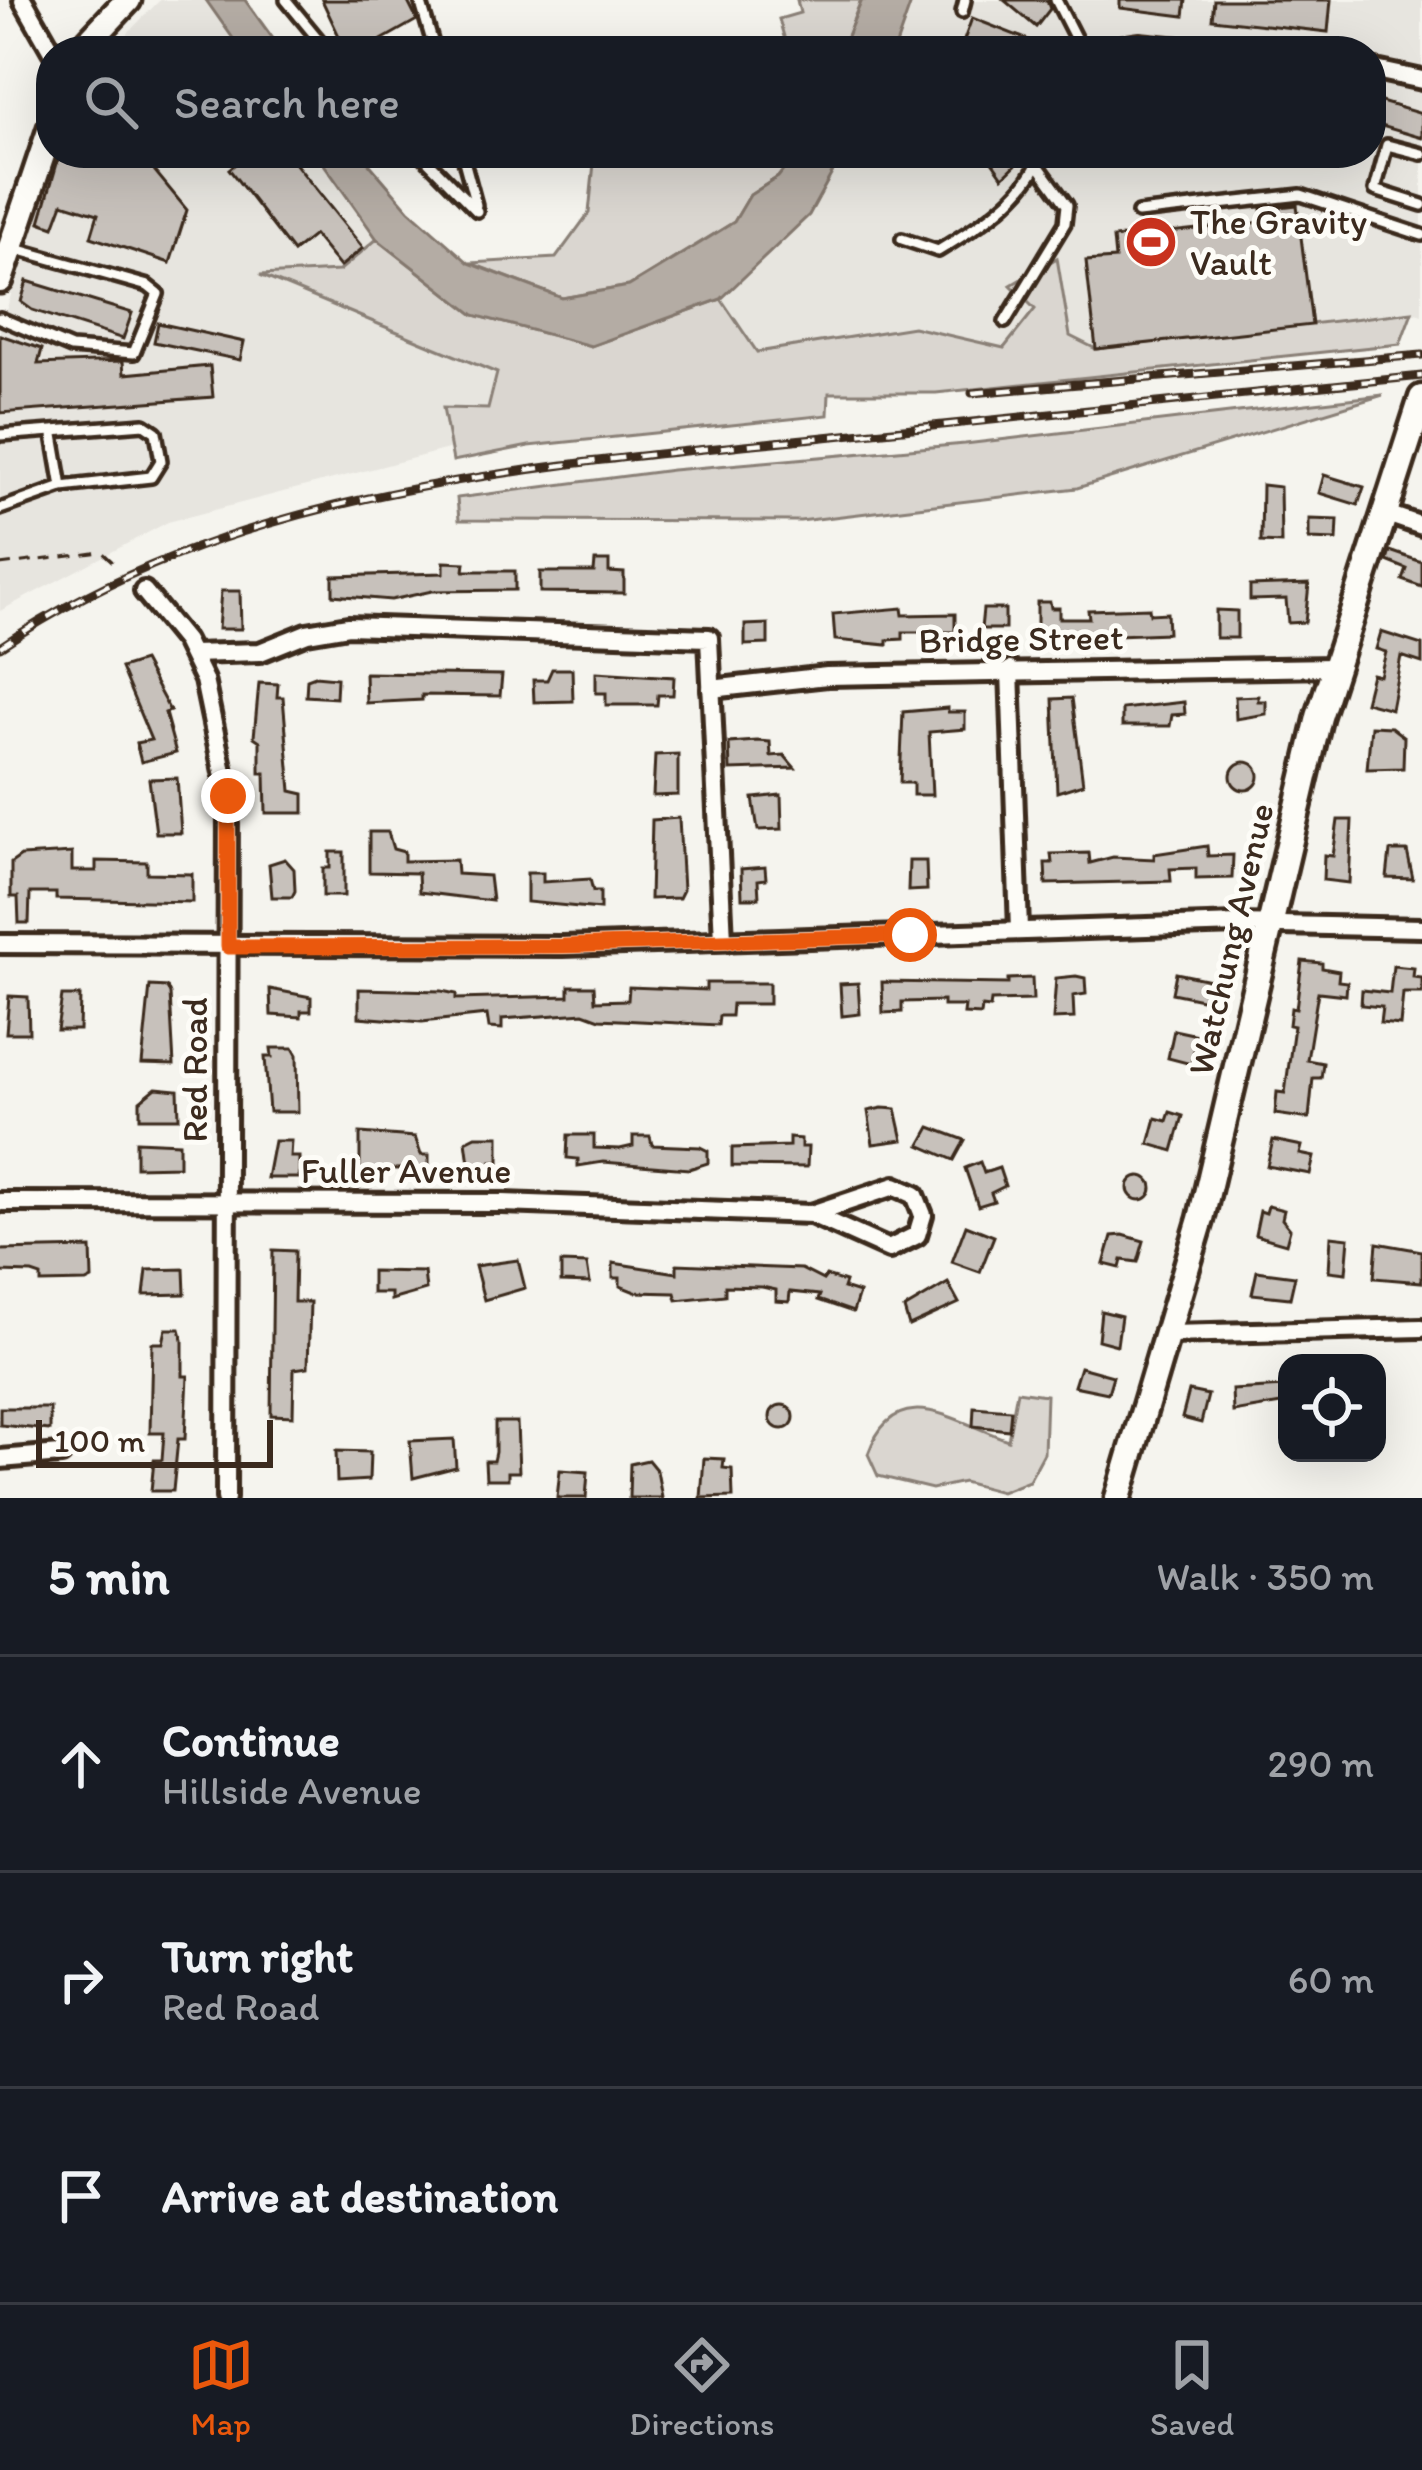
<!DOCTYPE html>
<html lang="en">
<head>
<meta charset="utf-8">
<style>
  :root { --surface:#171b24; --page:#20242c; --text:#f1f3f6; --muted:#9ea1a6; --line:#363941; --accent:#ea580c }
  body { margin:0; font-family:Itim,sans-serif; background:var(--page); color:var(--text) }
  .controls { position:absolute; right:36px; bottom:36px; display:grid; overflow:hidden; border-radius:24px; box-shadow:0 12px 48px #0002 }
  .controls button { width:108px; height:108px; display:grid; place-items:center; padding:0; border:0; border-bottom:3px solid var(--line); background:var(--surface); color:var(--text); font:60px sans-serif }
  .scale { position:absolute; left:36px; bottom:30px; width:237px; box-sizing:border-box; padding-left:12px; border:6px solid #3b2a1e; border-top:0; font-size:33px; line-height:42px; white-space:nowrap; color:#3b2a1e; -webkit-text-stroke:9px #fdfcf7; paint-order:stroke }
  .stop { position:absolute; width:36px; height:36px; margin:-27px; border:9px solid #ea580c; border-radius:50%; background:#fff }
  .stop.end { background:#ea580c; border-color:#fff; box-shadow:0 3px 12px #0008 }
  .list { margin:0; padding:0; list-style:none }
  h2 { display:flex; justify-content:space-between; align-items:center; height:156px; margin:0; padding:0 48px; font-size:51px }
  h2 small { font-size:39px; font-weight:400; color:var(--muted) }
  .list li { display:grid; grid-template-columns:78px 1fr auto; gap:36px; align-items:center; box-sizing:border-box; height:216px; padding:0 48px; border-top:3px solid var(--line) }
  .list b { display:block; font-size:45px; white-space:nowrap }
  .list p { margin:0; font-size:39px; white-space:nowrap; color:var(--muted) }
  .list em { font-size:39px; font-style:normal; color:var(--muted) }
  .icon { flex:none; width:66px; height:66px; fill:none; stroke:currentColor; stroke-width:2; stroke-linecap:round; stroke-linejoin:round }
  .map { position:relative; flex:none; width:1422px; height:1498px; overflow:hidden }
  .search { position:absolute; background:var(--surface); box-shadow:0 12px 48px #0002; left:36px; right:36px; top:36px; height:132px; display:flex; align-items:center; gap:30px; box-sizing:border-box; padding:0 42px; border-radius:48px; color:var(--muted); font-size:45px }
  .sheet { height:804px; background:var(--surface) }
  nav { display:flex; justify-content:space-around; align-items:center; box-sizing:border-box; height:168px; border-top:3px solid var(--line); background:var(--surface); font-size:33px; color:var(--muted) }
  nav a { display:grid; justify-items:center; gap:6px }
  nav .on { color:var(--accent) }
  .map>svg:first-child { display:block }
  .built { fill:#e7e5df }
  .green { fill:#dad6d0; stroke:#8a8077; stroke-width:3 }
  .water { fill:#b4aca4; stroke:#84786e; stroke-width:3 }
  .building { fill:#c7c1bb; stroke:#3b2a1e; stroke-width:3 }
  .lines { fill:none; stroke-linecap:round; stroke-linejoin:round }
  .lane-casing { stroke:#3b2a1e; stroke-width:18 }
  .street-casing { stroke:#3b2a1e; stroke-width:26 }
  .secondary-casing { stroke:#3b2a1e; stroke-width:33 }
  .path { stroke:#3b2a1e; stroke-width:3; stroke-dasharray:12 9; stroke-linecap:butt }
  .lane { stroke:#fdfcf7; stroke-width:9 }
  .street { stroke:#fdfcf7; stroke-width:16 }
  .secondary { stroke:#fdfcf7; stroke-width:24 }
  .rail-casing { stroke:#3b2a1e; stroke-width:9 }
  .rail { stroke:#fdfcf7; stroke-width:4.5; stroke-dasharray:14; stroke-linecap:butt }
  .route { stroke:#ea580c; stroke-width:15 }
  .labels { text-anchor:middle; stroke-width:10; stroke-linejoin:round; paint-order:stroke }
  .poi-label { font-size:36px; fill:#3b2a1e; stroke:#fdfcf7; text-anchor:start }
  .street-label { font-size:36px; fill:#3b2a1e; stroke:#fdfcf7 }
</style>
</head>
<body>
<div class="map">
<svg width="1422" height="1498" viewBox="0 0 1422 1498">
  <rect width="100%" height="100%" fill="#f5f4ee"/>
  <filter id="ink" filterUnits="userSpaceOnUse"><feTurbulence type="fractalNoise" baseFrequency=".00833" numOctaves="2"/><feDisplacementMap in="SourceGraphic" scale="24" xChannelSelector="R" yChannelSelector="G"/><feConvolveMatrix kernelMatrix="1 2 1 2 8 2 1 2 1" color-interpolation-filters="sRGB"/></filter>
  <g filter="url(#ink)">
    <g class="built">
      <path d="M160,0H206L242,51H110Z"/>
      <path d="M912,0H1422V315L1412,312L1096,349L1070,336L1056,259L1012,286L1035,308L1004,348L912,327L756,352L721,299L809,215L843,153H1371V51H894Z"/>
      <path d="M57,153H316L377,239L339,271L263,276L498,373L488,409H444L452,448L168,522L0,611V329Z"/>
    </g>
    <g class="green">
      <path d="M797,0H861L841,51H788L779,19L800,13Z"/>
      <path d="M595,153H797L778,177L750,195L734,222L629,286L562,298L470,263L556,258L589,213Z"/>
      <path d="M377,239L474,315L591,346L721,299L757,352L913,327L1004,348L1035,309L1011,285L1057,258L1070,336L1096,349L1412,312L1400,344L936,393H829L828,415L529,446L453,461L443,408L488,409L497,373L260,275L339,271Z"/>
      <path d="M1383,395L1077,488L800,521L459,520L457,498L672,470L965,444Z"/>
      <path d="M1017,1391L1046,1395L1044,1453L1029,1481L1001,1492L963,1482L932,1489L878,1476L868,1454C895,1376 955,1422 1008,1440Z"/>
    </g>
    <g class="water">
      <path d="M206,0H245L282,51H242Z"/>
      <path d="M862,0H912L894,51H841Z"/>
      <path d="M316,153H360L409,210L469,263L562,298L629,286L697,245L734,222L750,195L778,177L797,153H843L809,215L721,299L591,346L474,315L377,239Z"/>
    </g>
    <g class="building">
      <path d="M322,0H407L417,20L362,51H346Z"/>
      <path d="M1004,0H1047L1050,9L1036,27Z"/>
      <path d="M1120,0H1186L1184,16L1120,8Z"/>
      <path d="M1214,0H1331L1328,32L1212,19Z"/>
      <path d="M972,18L1031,41L1029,51H982L963,43Z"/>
      <path d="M1371,99L1422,114V138L1371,123Z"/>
      <path d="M60,153H140L187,210L170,263L91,237L98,214L63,203L54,227L40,222Z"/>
      <path d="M249,153H287L363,248L340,267L314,235L293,252L229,169Z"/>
      <path d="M986,153H1028L1003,177Z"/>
      <path d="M1297,205L1312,325L1096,349L1086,261L1115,259L1113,238L1263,222L1262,209Z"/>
      <path d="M27,281L132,313L123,339L32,310L21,302Z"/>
      <path d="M158,323L244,342L240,360L154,342Z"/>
      <path d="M0,335L42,349L38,364L123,361L124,374L210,366L213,397L0,413Z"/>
      <path d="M1324,475L1364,487L1358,505L1319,493Z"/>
      <path d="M1262,485L1280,487L1281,543L1261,542Z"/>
      <path d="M1309,519L1338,520L1337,540L1309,539Z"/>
      <path d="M1390,551L1422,562V587L1403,580L1407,569L1387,561Z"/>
      <path d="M595,561H609V572L624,573V593L540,592V572H594Z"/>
      <path d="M444,562L465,563L464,571H515V590L432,591L391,600L333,595V576L444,573Z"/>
      <path d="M1309,584L1305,622L1288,623L1286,599L1250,600V586Z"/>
      <path d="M221,591H240L241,629H218Z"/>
      <path d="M1037,602H1050L1051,608H1059V618H1089L1088,610L1149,608L1150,614L1167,613L1168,633L1037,638Z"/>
      <path d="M902,608L903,615L955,614V632H903V639L887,640V645L835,640L833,614Z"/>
      <path d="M983,609H1005V629H981Z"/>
      <path d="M1216,610L1237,611V638H1216Z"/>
      <path d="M768,624V644L745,645V625Z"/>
      <path d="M1381,632L1422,645V663L1401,656L1391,709L1365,702L1372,674L1380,676L1386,652L1376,649Z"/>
      <path d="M143,661L170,711L165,713L176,753L141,762L136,743L151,740L121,668Z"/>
      <path d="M552,669H572L573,701L534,702L533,680H547Z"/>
      <path d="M596,672L674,677L673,695H658L657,705H606V693H596Z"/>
      <path d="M365,673L502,675L500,696L422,695V700L366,703Z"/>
      <path d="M315,676L337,678L336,698L306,696L307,679Z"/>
      <path d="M259,683L278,684L277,697H283L291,791L304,794V813H266L265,773H260V741L254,737Z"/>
      <path d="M1258,696V701H1266V714L1236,719L1235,697Z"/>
      <path d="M1072,698L1083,784L1057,792L1053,699Z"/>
      <path d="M1184,702L1185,714L1172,715L1170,726H1122V709Z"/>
      <path d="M948,708V712H965V729L929,732L932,795H913V783H900L903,712Z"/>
      <path d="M1371,726L1391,727L1404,737L1403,768L1367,769Z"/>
      <path d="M757,741L770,742L771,756L784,755L795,768L730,770L729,743Z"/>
      <path d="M678,754V795L653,796L655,755Z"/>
      <circle cx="1245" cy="776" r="14"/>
      <path d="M177,778L181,833H156L149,779Z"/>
      <path d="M781,795L782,829L758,830L753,798Z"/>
      <path d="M679,818L683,890L679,898L650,899L652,820Z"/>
      <path d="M1338,820H1352L1349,883L1323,880L1324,855L1333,856Z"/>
      <path d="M369,832H388L393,849L404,852V861L456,860L457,874L489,876L492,901L419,892L418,873L369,872Z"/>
      <path d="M1207,846L1208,856L1233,855L1232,878L1196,879V868L1170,869L1171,881L1046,884L1045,863H1052L1051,854L1089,853L1090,863L1113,857L1154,859V854Z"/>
      <path d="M1390,851H1407L1413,879L1387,878Z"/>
      <path d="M330,852H344V896H323V868H330Z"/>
      <path d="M72,853V871H96V861L147,862V873L192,874V902L56,899V893H30L29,923H19L18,897H11V863L21,856Z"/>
      <path d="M285,859L294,869L295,891L292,897H272L269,864Z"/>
      <path d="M909,861H926L927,890L908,891Z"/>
      <path d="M765,867L766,879L758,880L759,898H742L741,869Z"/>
      <path d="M527,873H543V882L590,879L593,891H600V909L527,902Z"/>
      <path d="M1302,961L1322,963V968L1339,971L1338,981L1347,982L1346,995L1318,992L1307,1060L1323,1063L1321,1078H1313L1309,1118H1303L1275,1114L1277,1092L1285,1093L1294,1026L1289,1025L1291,1008L1296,1009Z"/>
      <path d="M1393,966L1414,968L1413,977L1422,978V993H1403L1400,1025L1380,1023L1382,1007L1361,1005L1362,990L1390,993Z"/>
      <path d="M1176,973L1210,980L1206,1000L1172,993Z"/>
      <path d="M1076,976L1085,978L1086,994L1073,996L1074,1018L1053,1019L1056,978Z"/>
      <path d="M1032,978L1033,1000L991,1001L990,1008L982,1007L981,1015L964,1014L965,1006H943V1001L902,1002V1012L883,1013L882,982L1008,984V979Z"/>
      <path d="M706,983H769V1004H732L731,1016H719L718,1025L600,1019L584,1013L502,1019V1029L489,1028L487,1015L422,1022L359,1017V989L442,991L456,994V999L569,996V986H594L595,1001L628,1000L629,987L706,990Z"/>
      <path d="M858,983L860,1014L842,1016L840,984Z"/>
      <path d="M150,986L167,987L170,994L174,1065L142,1064Z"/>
      <path d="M270,989L311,997V1011H301V1017L271,1015Z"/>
      <path d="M9,996L28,997L29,1033H6Z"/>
      <path d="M62,996H80L79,1030H57Z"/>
      <path d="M1174,1030L1197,1035L1191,1064L1168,1058Z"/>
      <path d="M271,1048H293L297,1055L298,1112H269L265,1057H272Z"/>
      <path d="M156,1088L178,1090L179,1118H140V1101Z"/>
      <path d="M882,1108L896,1109L903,1140L873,1144L868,1111Z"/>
      <path d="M1170,1112L1183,1116L1173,1151L1149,1144L1156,1118L1167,1121Z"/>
      <path d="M930,1127L965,1140L954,1160L920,1145Z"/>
      <path d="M360,1133L415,1137L421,1155H429V1168L360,1170Z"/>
      <path d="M568,1135H594V1148L620,1149L633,1146V1136H650L652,1145L700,1147L708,1151V1163L689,1169L603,1162L578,1166V1159L567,1158Z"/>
      <path d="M476,1136H499V1162H492L493,1170L470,1171L466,1141Z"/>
      <path d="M789,1138L801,1139V1147H808L807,1167L732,1166V1148L789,1146Z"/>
      <path d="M1273,1140L1302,1146L1300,1154L1314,1157L1310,1174L1267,1166Z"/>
      <path d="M136,1141L179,1143V1166L136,1167Z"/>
      <path d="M274,1141H291L290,1157H299V1178H267Z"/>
      <path d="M980,1162L984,1173L999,1168L1005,1186L991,1193L994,1201L978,1206L965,1168Z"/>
      <circle cx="1140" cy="1188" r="12"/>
      <path d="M1268,1206L1284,1210L1282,1219L1290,1229L1286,1244L1255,1235L1260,1211L1266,1213Z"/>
      <path d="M966,1225L994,1236L980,1272L952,1262Z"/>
      <path d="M1123,1235L1144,1241L1138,1262L1122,1260L1120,1268L1104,1264L1112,1236Z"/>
      <path d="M1331,1236L1349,1238L1346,1273L1329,1271Z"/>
      <path d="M1377,1243L1422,1251V1282L1374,1278Z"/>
      <path d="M91,1248L92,1279L86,1282L41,1283V1276L32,1273L0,1272V1250Z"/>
      <path d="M273,1250L295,1251L294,1302H310L308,1367L294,1369L293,1416L271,1415Z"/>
      <path d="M518,1260L525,1288L484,1300L475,1266Z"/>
      <path d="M561,1263L587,1264L590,1283L561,1282Z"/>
      <path d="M613,1263L677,1273V1264L801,1269L823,1280L826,1276L845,1282L843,1288L859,1293L853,1312L818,1300L820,1295L790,1292L789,1302L776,1301V1290L762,1287L725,1286V1295L677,1300L675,1293L635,1292L620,1286V1278H613Z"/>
      <path d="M184,1269L185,1294L144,1295L147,1270Z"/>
      <path d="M372,1271L424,1272L426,1290L391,1300V1293H372Z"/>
      <path d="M1257,1271L1295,1276L1290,1298L1252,1294Z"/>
      <path d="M948,1283L959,1303L909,1326L904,1309Z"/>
      <path d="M1101,1311L1121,1316L1117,1345L1098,1340Z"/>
      <path d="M166,1329H180L183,1340V1376H188L185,1439H178L173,1491H151L154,1460H162L164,1433H150L152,1343H163Z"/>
      <path d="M1080,1367L1113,1376L1108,1393L1074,1386Z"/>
      <path d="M1286,1387L1287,1403L1233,1412L1232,1390Z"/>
      <path d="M1189,1391L1208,1395L1201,1423L1182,1418Z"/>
      <circle cx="782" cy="1417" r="12"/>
      <path d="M974,1407L1011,1410L1009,1430L973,1426Z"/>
      <path d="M0,1408H50V1430L0,1425Z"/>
      <path d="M495,1422H517L519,1472H508V1479H486L485,1461H493L495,1452Z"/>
      <path d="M454,1439L456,1467L413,1478L410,1441Z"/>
      <path d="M336,1451L370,1452L369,1480L337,1482Z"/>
      <path d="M704,1458L724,1459L723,1468L732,1469L733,1497L701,1498Z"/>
      <path d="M648,1460L657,1471L662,1498H629L630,1464Z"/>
      <path d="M560,1470L588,1472L586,1498H557Z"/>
    </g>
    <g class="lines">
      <g class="lane-casing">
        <g id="lane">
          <path d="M286,0L328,51"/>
          <path d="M420,0L435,51"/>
          <path d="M1056,0L1082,51"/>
          <path d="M962,12L965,0"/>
          <path d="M99,34L114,51"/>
          <path d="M420,153L477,211"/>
          <path d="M462,153L476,205"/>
          <path d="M1422,154L1387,145L1375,190L1422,205"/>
          <path d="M1138,213L1301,195L1422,235"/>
          <path d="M902,239L938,251C976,228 1027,197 1042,153"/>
          <path d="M0,318L71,348L134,353L158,294L148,286L16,249"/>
          <path d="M1005,322L1065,223L1067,205L1038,165"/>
          <path d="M0,435L144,424L156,432L161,461L151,477L62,487L0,509"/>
          <path d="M53,435L62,487"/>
        </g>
      </g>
      <g class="street-casing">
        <g id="street">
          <path d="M23,0L52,51"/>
          <path d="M1089,51L1139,44L1210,51"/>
          <path d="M1371,69L1422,80"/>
          <path d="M1384,513L1422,526"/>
          <path d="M144,591L185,641L204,680L228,796L226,1498"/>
          <path d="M192,654L260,652L307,633L348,626L709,638L723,940"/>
          <path d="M1010,670L1019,930"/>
          <path d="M711,689L827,676L1333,667"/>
          <path d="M0,944L563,946L1238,924L1422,928"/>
          <path d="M0,1202L503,1203L811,1214L889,1249L917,1235L923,1215L915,1195L895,1186L811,1214"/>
          <path d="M1169,1334L1422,1328"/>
          <path d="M0,1459L61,1454"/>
        </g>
      </g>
      <g class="secondary-casing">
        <g id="secondary">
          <path d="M80,51L128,0"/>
          <path d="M0,280L51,128"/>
          <path d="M1118,1498L1201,1219L1319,717L1422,398"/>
        </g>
      </g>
      <path class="path" d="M0,565L102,552L113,562"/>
      <use href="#lane" class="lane"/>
      <use href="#street" class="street"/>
      <use href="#secondary" class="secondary"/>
      <g class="rail-casing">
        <g id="rail">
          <path d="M972,393L1422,355"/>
          <path d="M0,647C246,481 558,465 844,435C1037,416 1229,395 1422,376"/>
        </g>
      </g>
      <use href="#rail" class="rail"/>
    </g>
  </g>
  <g class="lines" filter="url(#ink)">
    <path class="route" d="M228,796V947L563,946L910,935"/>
  </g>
  <defs>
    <g id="stadium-disc" transform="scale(2.7)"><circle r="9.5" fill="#c8321e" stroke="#fdfcf7"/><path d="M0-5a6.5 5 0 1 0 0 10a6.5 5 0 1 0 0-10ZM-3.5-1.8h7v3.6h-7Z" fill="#fff"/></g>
  </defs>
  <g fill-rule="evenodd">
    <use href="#stadium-disc" x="1151" y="242"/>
  </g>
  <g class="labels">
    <g class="poi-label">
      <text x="1190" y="234">The Gravity<tspan x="1190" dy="41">Vault</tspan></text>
    </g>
    <g class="street-label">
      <text transform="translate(1021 638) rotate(-1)" y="13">Bridge Street</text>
      <text transform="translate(1230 939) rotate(-77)" y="13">Watchung Avenue</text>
      <text transform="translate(194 1070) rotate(-90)" y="13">Red Road</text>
      <text x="406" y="1183">Fuller Avenue</text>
    </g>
  </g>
</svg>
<div class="controls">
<button><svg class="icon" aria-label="locate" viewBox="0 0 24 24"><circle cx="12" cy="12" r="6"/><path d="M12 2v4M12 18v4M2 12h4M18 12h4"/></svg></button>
</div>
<div class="scale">100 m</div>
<div class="stop" style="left:910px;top:935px"></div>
<div class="stop end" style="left:228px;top:796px"></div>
<div class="search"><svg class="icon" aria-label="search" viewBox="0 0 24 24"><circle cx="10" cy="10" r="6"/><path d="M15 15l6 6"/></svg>Search here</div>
</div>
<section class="sheet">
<h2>5 min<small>Walk · 350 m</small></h2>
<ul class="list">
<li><svg class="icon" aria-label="ahead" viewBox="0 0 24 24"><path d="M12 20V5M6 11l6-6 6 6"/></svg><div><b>Continue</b><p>Hillside Avenue</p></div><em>290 m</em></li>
<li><svg class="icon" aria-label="right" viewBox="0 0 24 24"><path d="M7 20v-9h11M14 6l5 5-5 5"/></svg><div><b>Turn right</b><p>Red Road</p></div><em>60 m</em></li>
<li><svg class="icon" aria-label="arrive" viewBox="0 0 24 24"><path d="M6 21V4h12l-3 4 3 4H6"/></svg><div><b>Arrive at destination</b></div></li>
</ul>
</section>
<nav>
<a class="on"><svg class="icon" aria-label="map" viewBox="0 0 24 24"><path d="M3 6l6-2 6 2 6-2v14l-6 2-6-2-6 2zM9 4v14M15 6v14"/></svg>Map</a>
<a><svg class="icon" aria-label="directions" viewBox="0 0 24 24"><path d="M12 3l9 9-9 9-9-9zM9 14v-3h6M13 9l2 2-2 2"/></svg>Directions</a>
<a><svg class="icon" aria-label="saved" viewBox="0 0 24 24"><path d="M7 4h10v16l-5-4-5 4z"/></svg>Saved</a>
</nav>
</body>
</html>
